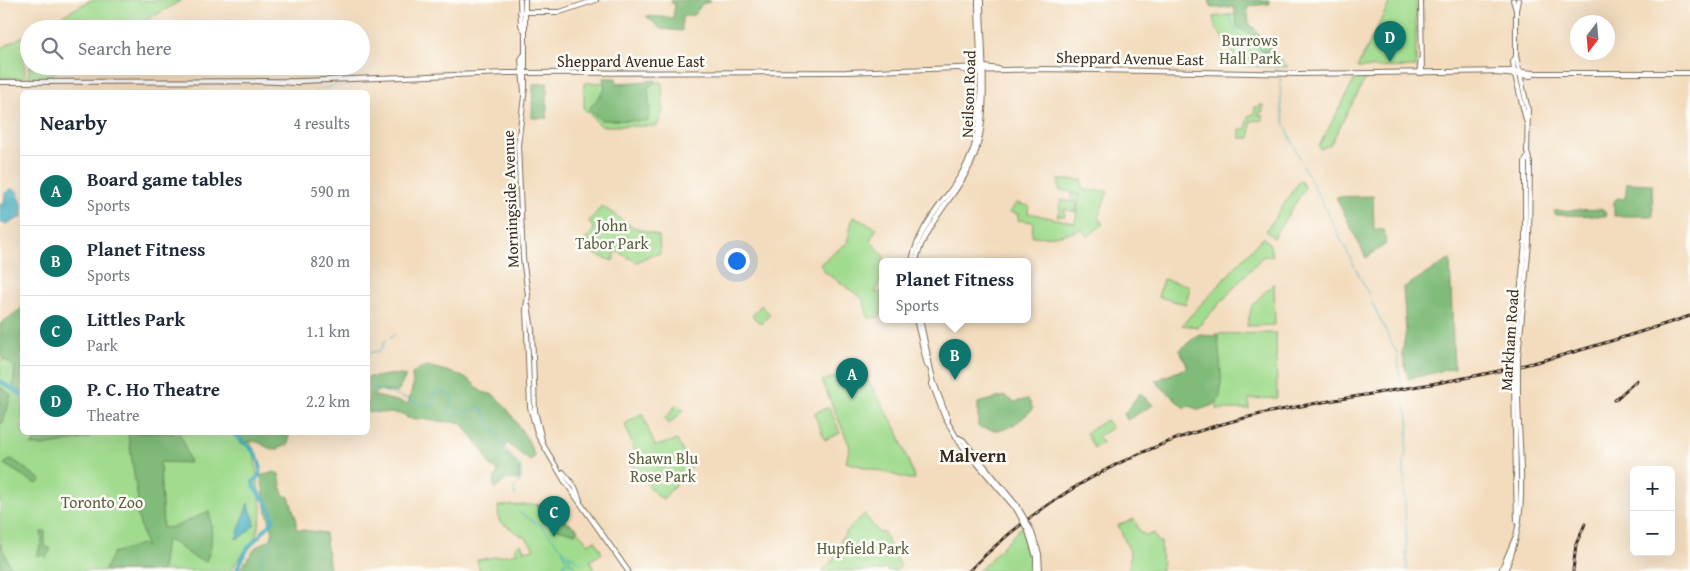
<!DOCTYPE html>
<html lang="en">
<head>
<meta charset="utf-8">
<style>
  :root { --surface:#fff; --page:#f6f6f7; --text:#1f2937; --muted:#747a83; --line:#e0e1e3; --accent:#0f766e }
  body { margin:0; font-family:"Gentium Book Plus",serif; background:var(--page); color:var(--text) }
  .controls { position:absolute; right:15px; bottom:15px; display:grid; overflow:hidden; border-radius:8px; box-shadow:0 5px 20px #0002 }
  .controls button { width:45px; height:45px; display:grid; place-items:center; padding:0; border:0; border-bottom:1px solid var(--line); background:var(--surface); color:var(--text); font:25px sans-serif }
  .compass { position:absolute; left:1570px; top:15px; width:45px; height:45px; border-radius:50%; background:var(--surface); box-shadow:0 5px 20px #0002; rotate:196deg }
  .you { position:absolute; left:736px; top:260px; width:18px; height:18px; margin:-12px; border:4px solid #fff; border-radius:50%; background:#1a73e8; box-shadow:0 0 0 8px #1a73e833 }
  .badge { display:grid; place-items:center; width:32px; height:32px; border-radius:50%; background:var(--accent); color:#fff; font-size:16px; font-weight:700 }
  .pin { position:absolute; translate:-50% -41px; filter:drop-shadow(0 1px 2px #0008) }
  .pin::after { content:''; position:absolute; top:26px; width:18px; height:15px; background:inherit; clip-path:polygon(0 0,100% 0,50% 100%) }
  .popup { position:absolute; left:879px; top:258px; width:152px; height:65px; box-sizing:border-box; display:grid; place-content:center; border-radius:8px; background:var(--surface); filter:drop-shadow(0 1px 4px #0005); font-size:16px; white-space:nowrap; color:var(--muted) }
  .popup b { font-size:19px; color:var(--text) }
  .popup::after { content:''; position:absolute; left:50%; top:100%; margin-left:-10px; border:10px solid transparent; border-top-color:var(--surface) }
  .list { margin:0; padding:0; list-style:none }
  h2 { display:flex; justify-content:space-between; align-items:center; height:65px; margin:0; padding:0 20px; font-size:21px }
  h2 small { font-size:16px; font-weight:400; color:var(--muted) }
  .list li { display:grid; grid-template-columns:32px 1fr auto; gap:15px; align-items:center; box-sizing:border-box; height:70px; padding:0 20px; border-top:1px solid var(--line) }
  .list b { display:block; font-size:19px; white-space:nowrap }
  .list p { margin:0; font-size:16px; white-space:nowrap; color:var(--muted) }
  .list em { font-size:16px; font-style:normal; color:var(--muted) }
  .icon { flex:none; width:28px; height:28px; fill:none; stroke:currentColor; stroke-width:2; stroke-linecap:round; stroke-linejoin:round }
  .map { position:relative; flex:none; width:1690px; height:571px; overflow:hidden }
  .search { position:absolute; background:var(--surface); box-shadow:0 5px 20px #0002; left:20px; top:20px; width:350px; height:55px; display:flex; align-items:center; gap:12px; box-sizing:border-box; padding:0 18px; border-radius:28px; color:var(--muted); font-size:19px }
  .panel { position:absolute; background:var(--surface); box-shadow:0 5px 20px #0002; left:20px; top:90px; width:350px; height:345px; border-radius:8px }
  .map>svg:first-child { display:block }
  .green { fill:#a0db8e; stroke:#6e8256 }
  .forest { fill:#80bb79; stroke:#5e724c }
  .water { fill:#45b0c3; stroke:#406d70 }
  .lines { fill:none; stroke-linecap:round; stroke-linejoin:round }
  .stream { stroke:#45b0c3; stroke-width:1 }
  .river { stroke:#45b0c3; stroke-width:4 }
  .major-casing { stroke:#7b6856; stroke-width:6 }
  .major { stroke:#fff; stroke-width:4 }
  .rail-casing { stroke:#3b2a1e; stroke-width:3 }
  .rail { stroke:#fdfcf7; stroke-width:1; stroke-dasharray:4; stroke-linecap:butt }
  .major-bridge-casing { stroke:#7b6856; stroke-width:6; stroke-linecap:butt }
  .major-bridge { stroke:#fff; stroke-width:4 }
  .labels { text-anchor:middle; stroke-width:5; stroke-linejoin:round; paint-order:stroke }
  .park-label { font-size:16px; fill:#595f40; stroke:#fdfcf7 }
  .street-label { font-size:16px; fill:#3b2a1e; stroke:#fdfcf7 }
  .neighbourhood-label { font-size:18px; font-weight:bold; fill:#3b2a1e; stroke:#fdfcf7 }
</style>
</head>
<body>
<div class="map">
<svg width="1690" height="571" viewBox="0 0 1690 571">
  <rect width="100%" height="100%" fill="#fdfcf7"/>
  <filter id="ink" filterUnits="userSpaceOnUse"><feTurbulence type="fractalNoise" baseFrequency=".02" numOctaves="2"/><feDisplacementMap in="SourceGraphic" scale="10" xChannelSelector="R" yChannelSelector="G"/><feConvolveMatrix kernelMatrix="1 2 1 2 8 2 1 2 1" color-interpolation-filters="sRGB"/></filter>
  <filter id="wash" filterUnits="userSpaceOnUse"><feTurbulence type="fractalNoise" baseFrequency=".0096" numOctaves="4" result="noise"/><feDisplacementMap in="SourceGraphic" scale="20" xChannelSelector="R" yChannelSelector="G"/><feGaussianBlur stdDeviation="1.12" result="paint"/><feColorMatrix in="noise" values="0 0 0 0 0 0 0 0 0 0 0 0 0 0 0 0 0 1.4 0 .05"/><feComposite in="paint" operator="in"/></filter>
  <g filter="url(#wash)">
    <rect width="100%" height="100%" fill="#f3dcbd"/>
    <g class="green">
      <path d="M91,0H182L131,29H38Z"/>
      <path d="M1391,0H1416V67L1357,68Z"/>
      <path d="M1241,14L1288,67L1237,66L1233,52L1215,27L1213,17Z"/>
      <path d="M23,36L25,78H0V49Z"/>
      <path d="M29,66H65L46,78H29Z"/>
      <path d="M1356,77L1366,78L1330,145L1320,149L1319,146Z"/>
      <path d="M662,82L663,111L657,126H601L584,109V83Z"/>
      <path d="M1260,105H1263V112H1259V115L1263,116V120L1251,121L1250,138H1240V129H1246L1248,116L1254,114L1255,106L1260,108Z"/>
      <path d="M1059,180H1082V190L1108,191L1098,218L1103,224L1087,237L1082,229C1067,235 1048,238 1032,236L1033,222L1018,220V214L1010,212L1016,203L1029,206L1028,213L1075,223L1079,199L1075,202L1070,198L1072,194L1080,196V194L1059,190Z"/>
      <path d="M1300,180L1305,188L1273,238L1266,231Z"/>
      <path d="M1061,200L1077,203L1076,212L1064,209L1065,216H1057L1061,209L1059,208Z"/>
      <path d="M602,206L631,226L659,236L660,254L651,255L637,262L616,251L613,261L594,254L597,245L584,241L594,230L589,221Z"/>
      <path d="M853,217L877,228L870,240L885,258L882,261V278L875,293L882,292V316L869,319L862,298L824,271L820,264L847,243Z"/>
      <path d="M1263,237L1269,243L1273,256H1263L1198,327L1182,325Z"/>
      <path d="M1163,279L1190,286L1186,304L1158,297Z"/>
      <path d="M1274,283L1275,325L1247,326L1252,305Z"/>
      <path d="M761,305L770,314L761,324L752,316Z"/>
      <path d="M1276,333L1277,398L1249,399V409H1217L1216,334Z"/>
      <path d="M22,359V432L245,433L254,450L262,514L255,538L230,571H0V360Z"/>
      <path d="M861,369L896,428L915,479H909L846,462L850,447L822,381Z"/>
      <path d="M676,405L684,410L669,424L664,416L667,417Z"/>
      <path d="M829,407L840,433L825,440L814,413Z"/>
      <path d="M642,413L655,446L677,440L691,467L663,499C647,492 646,472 630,465L642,460L638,450L634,451L625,424Z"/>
      <path d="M1106,420L1112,428L1098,436L1102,443L1094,448L1086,433Z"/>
      <path d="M548,504C560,519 577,527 588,544L595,540L602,553L590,561L595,571H480L477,560L517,553L515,548L520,544L522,545L524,551L534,549L527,539L499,521L498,506Z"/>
      <path d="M864,514L879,533L884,532L890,549L901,566L896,571H888L885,568L882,571H821C837,559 835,554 842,538C847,529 858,521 864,514Z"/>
      <path d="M1134,519L1140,532L1147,536L1154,533L1158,542H1161L1162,571H1129L1130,552L1118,525Z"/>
      <path d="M1023,525L1030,545L1034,571H979Z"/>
    </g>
    <g class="forest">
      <path d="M672,0H709V2L702,4L694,15L682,17V31L661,29L646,16L673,18L675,4L671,3Z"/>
      <path d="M1209,0H1269V4L1247,6L1249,23L1271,48L1268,52L1265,53C1258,48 1258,42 1253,37C1250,33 1243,31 1238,28L1234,7L1212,8Z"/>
      <path d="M603,78H616L617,84L655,80L656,82L648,87L650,108L648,121L601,120L588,110L605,89Z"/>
      <path d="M547,83V118H532L533,84Z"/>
      <path d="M1627,183L1652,184L1653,216H1614V201L1617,198L1625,199Z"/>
      <path d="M1373,196L1374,229L1384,230L1386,244L1366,258L1336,197Z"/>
      <path d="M1603,209L1607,216L1556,215L1554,211Z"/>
      <path d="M1450,259L1454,368L1408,379L1402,353L1406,331L1403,288Z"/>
      <path d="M22,308V392L13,388L15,367L0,356V324Z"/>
      <path d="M1197,335L1218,336C1218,349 1226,392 1217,402C1213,406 1204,408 1199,410L1190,406L1184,408L1155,381L1188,367L1180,350Z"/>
      <path d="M428,366L457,374L471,381L482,392L494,395L508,410L528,440L535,457L530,461L507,443L504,450L520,468L519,480L507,479L495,489L493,484L498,470L491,467L484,453L462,423L407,418L404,414L368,412V377C383,378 387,372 406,376L397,393L380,390L372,395L408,404L413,385L412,374L420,368Z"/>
      <path d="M0,387L11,395L4,421L0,424Z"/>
      <path d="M1140,393L1153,405L1127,420L1124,414Z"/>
      <path d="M1005,396L1014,402L1028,399L1033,409C1012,427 1006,435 978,427V403Z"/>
      <path d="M44,432H93V433L89,438L43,446L31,445Z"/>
      <path d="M128,433H177L182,437L190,463L160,462L163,528L175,527L209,511C212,528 214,545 206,561C187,558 184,545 166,540L162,571H104L113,553L141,544L146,547L135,506L138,501Z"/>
      <path d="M233,433H289L288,445L275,450C258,446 262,437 242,444Z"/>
      <path d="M12,459L41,480L38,483H34L4,464Z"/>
      <path d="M274,472L279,474L283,495L289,497L296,518V529L325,533L330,571H239L256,547L271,539L273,531L267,513L261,476Z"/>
      <path d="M542,504H548L554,514L578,529L576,533C558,531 543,525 537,506Z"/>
      <path d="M45,531V546L51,549L46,558L42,555L37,556L42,539L41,532Z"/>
      <path d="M0,543L12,571H0Z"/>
    </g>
    <g class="water">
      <path d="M11,189L16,190L22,203V217L6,224L0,223V204L4,205L5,193Z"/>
      <path d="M248,503L254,519V525L244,535L236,539Z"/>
    </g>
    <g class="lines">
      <g class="stream">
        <path d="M1222,0L1225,6"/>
        <path d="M1228,14L1239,37L1265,53L1274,64L1280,78L1281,107L1285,125L1300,159"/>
        <path d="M323,89L334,86"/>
        <path d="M315,92L320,89"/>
        <path d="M1303,165L1369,295"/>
        <path d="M1372,303L1397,353L1401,384"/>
        <path d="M368,353L380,351L385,341L395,335"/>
        <path d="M368,386L431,407L435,401L432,394L443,392L453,397L448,414L451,417L480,406L500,441L521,467V479L514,488L515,496"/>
        <path d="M1405,406L1409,422L1404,465L1407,571"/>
        <path d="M519,512L541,526L562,549L566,560L561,571"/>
        <path d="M562,549L582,564"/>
        <path d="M564,555L570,557L568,563H572L574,567L576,566"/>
        <path d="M262,571V555L269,548L271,539"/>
      </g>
      <g class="river">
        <path d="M0,381L22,395"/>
        <path d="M232,432C246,446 263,452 260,475L253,482C254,494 271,499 273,521L248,548L236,571"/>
      </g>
    </g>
  </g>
  <g filter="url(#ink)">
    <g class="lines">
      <g class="major-casing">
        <g id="major">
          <path d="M520,0L521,25L523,29"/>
          <path d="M525,0V88L518,145L523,258L528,295L526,308L530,407L538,436L564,480L628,571"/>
          <path d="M1421,0L1422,73"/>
          <path d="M1513,0L1516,10"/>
          <path d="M1518,0L1516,10V56L1528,110L1527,152L1530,163L1529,243L1518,357"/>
          <path d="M520,12H560L596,0"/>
          <path d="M1516,57L1513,61L1514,71L1527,124"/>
          <path d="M961,69L967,71L1044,69L1298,74L1514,71L1534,73H1690"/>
          <path d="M1419,73L1421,59"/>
          <path d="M1495,73L1531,76L1534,73"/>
          <path d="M257,81L296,83L301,81"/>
          <path d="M0,82L301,81L506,73L846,72L985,67L999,69"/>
          <path d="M524,92L521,59L524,55"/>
          <path d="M912,261C920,219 955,194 971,155C987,117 978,43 978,0"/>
          <path d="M916,261C925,221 958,196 973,159C991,118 981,45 981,0"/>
          <path d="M528,305L532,330L535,411L542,440"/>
          <path d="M916,319L927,365L930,368"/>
          <path d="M920,319L933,380L948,420"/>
          <path d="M1514,358L1525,243V162L1527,158"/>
          <path d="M933,380L932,384L945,418L960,443L1017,510"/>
          <path d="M1514,385L1517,522"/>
          <path d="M959,438L963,440L1017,506"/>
          <path d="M563,472L575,487L580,500"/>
          <path d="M1031,530L1039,554L1040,571"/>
          <path d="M1028,531L1036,557V571"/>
          <path d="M1501,571L1516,536"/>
          <path d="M1505,571C1532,511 1517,448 1518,384"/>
        </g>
      </g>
      <use href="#major" class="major"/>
      <g class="rail-casing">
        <g id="rail">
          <path d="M1615,400L1637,380"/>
          <path d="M969,571C1051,488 1148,440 1261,414C1328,399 1397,391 1464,378C1541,364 1616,340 1690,316"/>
          <path d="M1573,571L1576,544L1585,524"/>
        </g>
      </g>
      <use href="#rail" class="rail"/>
      <g class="major-bridge-casing">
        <g id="major-bridge">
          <path d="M1518,384V357"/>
          <path d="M1514,385V358"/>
          <path d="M1019,509L1031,530"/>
          <path d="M1017,510L1028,531"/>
        </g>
      </g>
      <use href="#major-bridge" class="major-bridge"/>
    </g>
  </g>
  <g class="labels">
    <g class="park-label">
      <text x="1250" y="46">Burrows<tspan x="1250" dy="18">Hall Park</tspan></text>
      <text x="612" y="231">John<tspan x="612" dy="18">Tabor Park</tspan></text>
      <text x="663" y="464">Shawn Blu<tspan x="663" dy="18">Rose Park</tspan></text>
      <text x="102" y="508">Toronto Zoo</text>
      <text x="863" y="554">Hupfield Park</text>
    </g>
    <g class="street-label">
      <text transform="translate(1130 58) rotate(1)" y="6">Sheppard Avenue East</text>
      <text x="631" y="67">Sheppard Avenue East</text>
      <text transform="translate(968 94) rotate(-88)" y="6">Neilson Road</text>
      <text transform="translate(510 199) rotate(-92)" y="6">Morningside Avenue</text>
      <text transform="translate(1509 340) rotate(-86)" y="6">Markham Road</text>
    </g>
    <g class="neighbourhood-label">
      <text x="973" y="462">Malvern</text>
    </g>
  </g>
</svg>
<div class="controls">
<button>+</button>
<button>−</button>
</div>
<svg class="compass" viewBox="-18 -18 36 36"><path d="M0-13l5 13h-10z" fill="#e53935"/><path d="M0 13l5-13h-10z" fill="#747a83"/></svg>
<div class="you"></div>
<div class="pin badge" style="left:852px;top:399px">A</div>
<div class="pin badge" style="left:955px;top:380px">B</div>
<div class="popup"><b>Planet Fitness</b>Sports</div>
<div class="pin badge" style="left:554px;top:537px">C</div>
<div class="pin badge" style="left:1390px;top:62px">D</div>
<div class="search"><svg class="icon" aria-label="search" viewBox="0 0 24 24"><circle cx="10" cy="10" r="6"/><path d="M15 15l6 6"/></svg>Search here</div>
<section class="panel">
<h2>Nearby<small>4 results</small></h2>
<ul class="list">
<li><span class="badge">A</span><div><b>Board game tables</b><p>Sports</p></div><em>590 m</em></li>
<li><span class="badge">B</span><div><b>Planet Fitness</b><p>Sports</p></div><em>820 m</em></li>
<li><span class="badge">C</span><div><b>Littles Park</b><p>Park</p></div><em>1.1 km</em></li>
<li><span class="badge">D</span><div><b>P. C. Ho Theatre</b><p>Theatre</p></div><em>2.2 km</em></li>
</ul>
</section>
</div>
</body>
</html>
